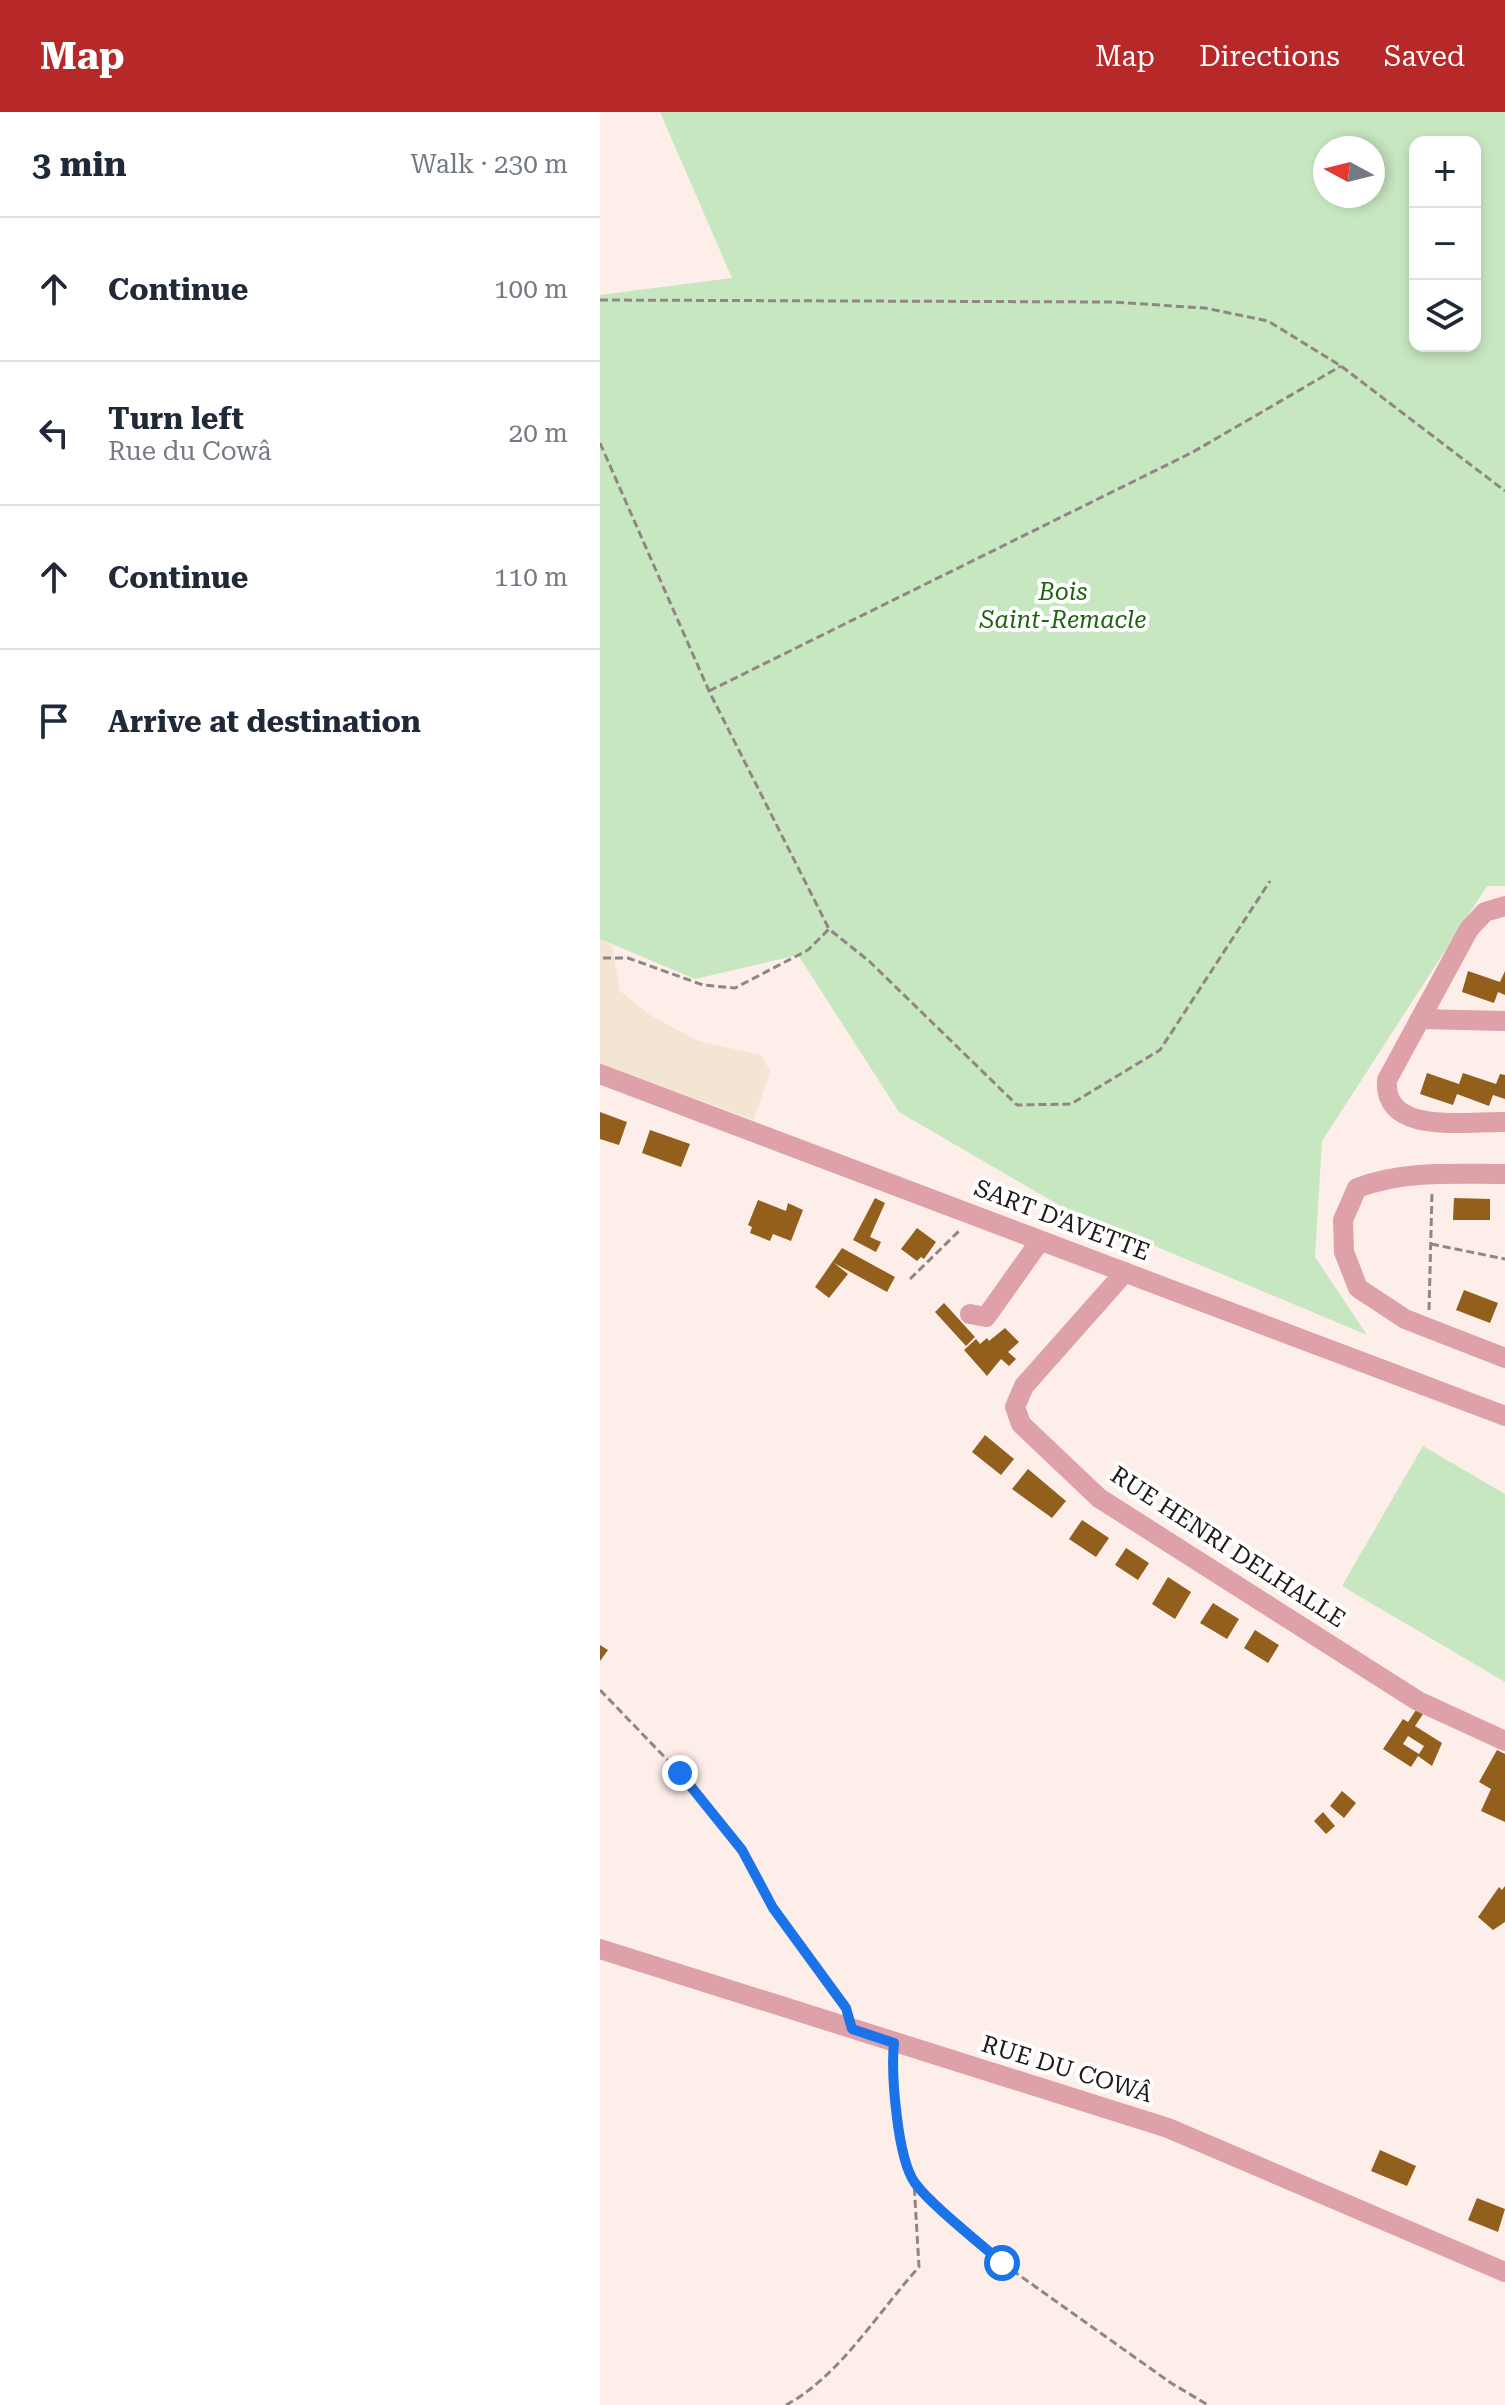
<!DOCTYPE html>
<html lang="en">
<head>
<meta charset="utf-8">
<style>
  :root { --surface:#fff; --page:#f2f2f3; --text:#1f2937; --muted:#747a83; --line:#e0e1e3; --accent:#b72829 }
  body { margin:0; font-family:"Roboto Serif",serif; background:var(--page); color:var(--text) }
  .controls { position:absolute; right:24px; top:24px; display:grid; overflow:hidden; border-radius:16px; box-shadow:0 4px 12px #0003 }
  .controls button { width:72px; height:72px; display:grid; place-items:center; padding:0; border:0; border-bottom:2px solid var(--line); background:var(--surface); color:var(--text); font:40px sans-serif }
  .compass { position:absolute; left:713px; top:24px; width:72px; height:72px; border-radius:50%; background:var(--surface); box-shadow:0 4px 12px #0003; rotate:277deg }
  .stop { position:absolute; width:24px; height:24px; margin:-18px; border:6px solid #1a73e8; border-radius:50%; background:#fff }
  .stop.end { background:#1a73e8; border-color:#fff; box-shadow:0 2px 8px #0008 }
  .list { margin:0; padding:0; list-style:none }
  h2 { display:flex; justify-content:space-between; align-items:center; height:104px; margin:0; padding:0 32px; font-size:34px }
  h2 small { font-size:26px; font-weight:400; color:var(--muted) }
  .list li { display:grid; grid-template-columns:52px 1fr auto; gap:24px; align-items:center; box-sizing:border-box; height:144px; padding:0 32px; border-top:2px solid var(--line) }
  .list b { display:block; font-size:30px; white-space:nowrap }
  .list p { margin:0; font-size:26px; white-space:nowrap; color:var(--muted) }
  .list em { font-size:26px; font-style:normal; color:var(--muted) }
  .icon { flex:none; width:44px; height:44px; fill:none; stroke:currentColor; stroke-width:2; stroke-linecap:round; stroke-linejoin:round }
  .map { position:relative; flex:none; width:905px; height:2293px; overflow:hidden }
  header { display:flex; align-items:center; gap:48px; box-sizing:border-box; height:112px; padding:0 40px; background:var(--accent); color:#fff }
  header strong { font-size:38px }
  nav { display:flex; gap:44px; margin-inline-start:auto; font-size:28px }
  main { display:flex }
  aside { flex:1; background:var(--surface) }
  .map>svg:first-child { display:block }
  .industrial { fill:#f4e5d2 }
  .green { fill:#c7e7c0; fill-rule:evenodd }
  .building { fill:#925f1d; fill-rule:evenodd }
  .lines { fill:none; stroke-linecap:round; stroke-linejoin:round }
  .path { stroke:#918683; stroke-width:3; stroke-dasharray:8 4; stroke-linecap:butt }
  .minor { stroke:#dea1a9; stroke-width:20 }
  .route { stroke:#1a73e8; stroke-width:10 }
  .labels { text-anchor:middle; stroke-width:8; stroke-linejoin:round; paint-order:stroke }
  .park-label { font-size:24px; font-style:italic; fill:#206410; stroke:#fff }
  .street-label { font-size:24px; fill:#1f1917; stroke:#fff }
</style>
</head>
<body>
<header>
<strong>Map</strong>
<nav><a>Map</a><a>Directions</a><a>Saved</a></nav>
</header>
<main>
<aside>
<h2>3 min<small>Walk · 230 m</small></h2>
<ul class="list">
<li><svg class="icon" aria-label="ahead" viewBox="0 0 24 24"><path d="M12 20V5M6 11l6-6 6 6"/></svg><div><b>Continue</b></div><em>100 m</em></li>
<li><svg class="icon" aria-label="left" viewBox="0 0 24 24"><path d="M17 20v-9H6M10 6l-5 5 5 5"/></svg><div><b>Turn left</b><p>Rue du Cowâ</p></div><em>20 m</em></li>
<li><svg class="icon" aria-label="ahead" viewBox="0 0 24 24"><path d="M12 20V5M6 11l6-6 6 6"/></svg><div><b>Continue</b></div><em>110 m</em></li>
<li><svg class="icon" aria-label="arrive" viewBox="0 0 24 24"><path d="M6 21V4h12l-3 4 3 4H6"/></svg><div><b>Arrive at destination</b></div></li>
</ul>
</aside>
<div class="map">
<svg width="905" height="2293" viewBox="0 0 905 2293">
  <rect width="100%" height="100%" fill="#fdeee9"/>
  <path class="industrial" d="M0,827L12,834L20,879L50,903L98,929L161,943L170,959L154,1008L0,952Z"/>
  <g class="green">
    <path d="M60,0H905V774H887L722,1029L715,1145L767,1223L464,1096L299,1000L198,843L95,867L0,827V183L132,166ZM815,30H875V234H815ZM725,36H773V84H725Z"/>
    <path d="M823,1334L905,1382V1570L742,1474Z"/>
  </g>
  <g class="building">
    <path d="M868,859L900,870L905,859V883L898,880L894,891L862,880Z"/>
    <path d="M827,961L859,972L863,961L896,972L900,962L905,963V987L893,983L889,994L857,982L853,993L820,982Z"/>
    <path d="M0,1000L27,1010L19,1033L0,1027Z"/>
    <path d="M50,1018L90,1032L81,1055L42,1041Z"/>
    <path d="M275,1086L285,1091L270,1125L281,1130L276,1140L253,1128Z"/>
    <path d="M854,1086L890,1087V1108H853Z"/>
    <path d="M158,1088L186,1099L188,1091L203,1098L191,1129L173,1122L170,1129L150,1121L152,1115L148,1113Z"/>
    <path d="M317,1116L336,1130L324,1147L321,1145L317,1149L301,1137Z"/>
    <path d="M242,1136L295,1165L287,1180L234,1151L248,1162L229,1186L215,1175Z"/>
    <path d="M864,1178L898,1191L890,1211L856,1198Z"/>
    <path d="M344,1191L375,1225L366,1234L335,1200Z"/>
    <path d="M405,1216L419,1230L408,1240L416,1247L409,1254L401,1247L387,1264L364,1238L376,1227L380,1232L387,1226L389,1229Z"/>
    <path d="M385,1323L414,1347L401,1363L372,1340Z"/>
    <path d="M428,1357L466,1389L452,1406L412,1377Z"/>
    <path d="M482,1408L509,1426L496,1445L469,1427Z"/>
    <path d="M526,1436L549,1451L538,1468L515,1453Z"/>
    <path d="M568,1465L591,1480L575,1507L552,1492Z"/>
    <path d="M613,1491L639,1507L627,1527L600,1511Z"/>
    <path d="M655,1518L679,1533L668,1551L644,1536Z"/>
    <path d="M0,1533L8,1538L0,1549Z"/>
    <path d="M816,1598L823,1602L815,1614L842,1631L832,1654L818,1644L811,1655L783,1637L803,1607L808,1610ZM808,1624L824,1634L819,1642L803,1632Z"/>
    <path d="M897,1638L905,1642V1710L881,1699L891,1677L879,1670Z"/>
    <path d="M742,1679L756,1691L744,1706L730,1694Z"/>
    <path d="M723,1700L735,1714L726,1722L714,1709Z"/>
    <path d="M905,1774V1810L893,1818L878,1805L899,1775L902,1778Z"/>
    <path d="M780,2038L816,2054L807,2074L771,2059Z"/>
    <path d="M877,2086L905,2097L898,2120L868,2108Z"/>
  </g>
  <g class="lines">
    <g class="path">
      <path d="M0,188L511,190L605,196L668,209L741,254L905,379"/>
      <path d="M0,331L109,579L229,817"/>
      <path d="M109,579L593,340L741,254"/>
      <path d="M3,846H28L103,873L135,876L208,838L229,817L269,849L417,993L471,992L560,938L670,769"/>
      <path d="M831,1132L905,1147"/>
      <path d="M310,1167L359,1119"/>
      <path d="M829,1198L832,1081"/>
      <path d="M0,1578L80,1661L142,1738L173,1796L244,1893"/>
      <path d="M314,2070L402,2151L571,2271L608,2293"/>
      <path d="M186,2293C240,2264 278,2200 319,2155L314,2070L301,2027L292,1950"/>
    </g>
    <g class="minor">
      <path d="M905,794L885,800L869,817L787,968C783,1024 866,1009 905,1010"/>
      <path d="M820,907L905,909"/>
      <path d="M0,962L905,1304"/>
      <path d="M905,1062C854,1062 805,1058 757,1076L743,1108L744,1140L758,1176L805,1207L905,1246"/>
      <path d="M525,1160L424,1274L415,1295L421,1312L499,1386L818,1589L905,1629"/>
      <path d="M370,1202L386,1205L440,1129"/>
      <path d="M0,1837L568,2016L905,2160"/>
    </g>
  </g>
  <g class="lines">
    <path class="route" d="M80,1661L142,1738L173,1796L246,1896L252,1917L294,1931C291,1961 297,2046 315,2071C332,2094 379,2130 402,2151"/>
  </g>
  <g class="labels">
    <g class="park-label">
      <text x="463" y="488">Bois<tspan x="463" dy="28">Saint-Remacle</tspan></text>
    </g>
    <g class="street-label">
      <text transform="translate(462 1108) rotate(21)" y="8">SART D'AVETTE</text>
      <text transform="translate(628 1435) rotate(33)" y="8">RUE HENRI DELHALLE</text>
      <text transform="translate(467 1957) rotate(17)" y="8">RUE DU COWÂ</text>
    </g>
  </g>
</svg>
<div class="controls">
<button>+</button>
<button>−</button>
<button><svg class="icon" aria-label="layers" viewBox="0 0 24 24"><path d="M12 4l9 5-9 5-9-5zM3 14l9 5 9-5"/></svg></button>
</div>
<svg class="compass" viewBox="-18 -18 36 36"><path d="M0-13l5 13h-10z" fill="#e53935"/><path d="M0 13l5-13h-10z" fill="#747a83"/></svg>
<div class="stop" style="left:402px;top:2151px"></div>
<div class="stop end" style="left:80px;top:1661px"></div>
</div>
</main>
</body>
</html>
